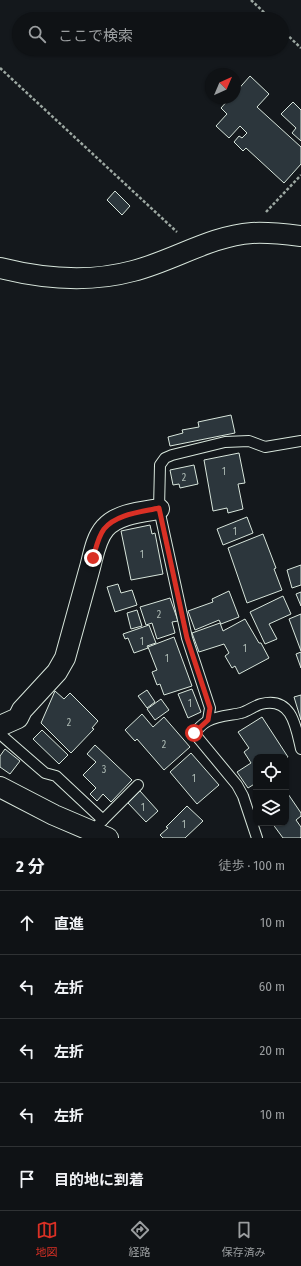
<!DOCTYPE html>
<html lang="ja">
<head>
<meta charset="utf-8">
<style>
  :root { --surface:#0f1215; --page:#1d2022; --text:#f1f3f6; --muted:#9b9ea0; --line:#2f3234; --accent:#d93025 }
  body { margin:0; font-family:"Fira Sans Condensed","Noto Sans JP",sans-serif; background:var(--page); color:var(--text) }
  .controls { position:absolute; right:12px; bottom:12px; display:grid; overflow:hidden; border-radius:8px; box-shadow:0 1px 3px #0004 }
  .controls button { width:36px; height:36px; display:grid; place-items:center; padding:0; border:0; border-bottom:1px solid var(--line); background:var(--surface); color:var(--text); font:20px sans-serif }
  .compass { position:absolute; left:205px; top:68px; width:36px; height:36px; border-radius:50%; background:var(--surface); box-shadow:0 1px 3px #0004; rotate:44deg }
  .stop { position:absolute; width:12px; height:12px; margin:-9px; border:3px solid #d93025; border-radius:50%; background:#fff }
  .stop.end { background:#d93025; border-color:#fff; box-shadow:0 1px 4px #0008 }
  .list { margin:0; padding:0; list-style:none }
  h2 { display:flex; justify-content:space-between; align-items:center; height:52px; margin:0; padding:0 16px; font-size:17px }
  h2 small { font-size:13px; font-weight:400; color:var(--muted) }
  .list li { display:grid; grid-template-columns:26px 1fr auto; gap:12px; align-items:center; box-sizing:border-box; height:64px; padding:0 16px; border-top:1px solid var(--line) }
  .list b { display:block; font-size:15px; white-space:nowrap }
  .list em { font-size:13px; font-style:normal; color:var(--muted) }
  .icon { flex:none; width:22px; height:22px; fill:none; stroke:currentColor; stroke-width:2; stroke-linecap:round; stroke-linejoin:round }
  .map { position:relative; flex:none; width:301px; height:838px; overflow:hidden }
  .search { position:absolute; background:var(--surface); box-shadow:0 1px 3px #0004; left:12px; right:12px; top:12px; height:44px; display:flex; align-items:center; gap:10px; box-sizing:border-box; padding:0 14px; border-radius:22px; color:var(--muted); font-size:15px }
  .sheet { height:372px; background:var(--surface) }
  nav { display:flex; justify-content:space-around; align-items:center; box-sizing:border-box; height:56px; border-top:1px solid var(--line); background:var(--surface); font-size:11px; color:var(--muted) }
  nav a { display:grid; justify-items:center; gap:2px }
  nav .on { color:var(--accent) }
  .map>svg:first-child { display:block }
  .building { fill:#2c363c; stroke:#d8e6dc }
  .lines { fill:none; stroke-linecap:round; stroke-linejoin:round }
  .lane-casing { stroke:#d8e6dc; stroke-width:12 }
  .street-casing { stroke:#d8e6dc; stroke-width:22 }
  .path { stroke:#9da8a2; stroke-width:2.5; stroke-dasharray:3 2; stroke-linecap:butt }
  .lane { stroke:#14181c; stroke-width:10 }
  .street { stroke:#14181c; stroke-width:20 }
  .route { stroke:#d93025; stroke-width:5 }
  .labels { text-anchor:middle; stroke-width:3; stroke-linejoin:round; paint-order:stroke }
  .number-label { font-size:10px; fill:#adbab4 }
</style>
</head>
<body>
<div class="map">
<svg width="301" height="838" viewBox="0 0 301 838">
  <rect width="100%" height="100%" fill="#14181c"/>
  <g class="building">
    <path d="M250,76L269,94L257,107L301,147V164L284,183L246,148L243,151L234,142L239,136L242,138L247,133L240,126L229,138L216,126L227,114L221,108L230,98H235V93Z"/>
    <path d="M293,102L301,110V141L292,133L296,128L281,114Z"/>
    <path d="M115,191L130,206L122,215L107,200Z"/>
    <path d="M231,415L235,433L170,446L168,437L183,433L182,430L199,427L198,422Z"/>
    <path d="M239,453L245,483L238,484L243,509L228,513L227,508L213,511L204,460Z"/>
    <path d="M194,465L198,484L180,488L179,484L173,485L170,470Z"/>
    <path d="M247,517L253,533L223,545L217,529Z"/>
    <path d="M150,525L152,534L155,533L163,574L131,580L121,531Z"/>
    <path d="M263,534L276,568L274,569L282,590L247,603L228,548Z"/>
    <path d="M301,565V585L292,588L287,570Z"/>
    <path d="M118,584L121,593L132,590L137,605L115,612L107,587Z"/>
    <path d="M229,591L239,617L221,624L219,620L195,630L188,611L213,602L212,599Z"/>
    <path d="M301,592V606L296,594Z"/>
    <path d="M283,596L291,614L269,624L277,639L265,644L250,612Z"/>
    <path d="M170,598L178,621L172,622L175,633L157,639L152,623L146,625L140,607Z"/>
    <path d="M137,610L142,626L131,629L127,613Z"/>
    <path d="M301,614V651L289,619Z"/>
    <path d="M245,619L259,643H261L269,658L239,674L235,666L232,668L225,656L229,653L224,644L199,652L192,633L220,623L223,631Z"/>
    <path d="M149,625L156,643L147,646L148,648L134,653L128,638L125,639L123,634Z"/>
    <path d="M174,637L192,686L164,695L160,684L157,685L152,672L157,670L148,647Z"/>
    <path d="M301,652V668L296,654Z"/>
    <path d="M192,689L201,712L188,718L178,694Z"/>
    <path d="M147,690L155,702L147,708L138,696Z"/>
    <path d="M55,691L64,699L70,693L98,721L92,728L94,729L71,753L41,723Z"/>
    <path d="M301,695V720L294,697Z"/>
    <path d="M161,699L169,710L155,720L147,709Z"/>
    <path d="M142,714L153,727L164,717L190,747L164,770L137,739L135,741L125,730Z"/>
    <path d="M262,717L288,757L286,759V757H256V783L248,788L237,772L251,763L244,752L249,748L238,732Z"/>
    <path d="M42,730L68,755L59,764L33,739Z"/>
    <path d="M95,745L132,780L111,802L103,794L97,801L90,794L96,788L83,775L96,762L87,754Z"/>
    <path d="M5,749L20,761L10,774L0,767V756Z"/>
    <path d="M191,753L219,785L197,804L170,772Z"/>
    <path d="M140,791L158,811L146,822L128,803Z"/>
    <path d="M286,791L301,813V816L296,820L301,827V837L300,838H283L272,823H286Z"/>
    <path d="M187,806L203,821L185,838H163L160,835L168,828L166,827Z"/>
  </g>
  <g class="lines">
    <g class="lane-casing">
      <g id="lane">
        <path d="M208,720L210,708L187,638L159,509L160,465L165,458L172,455L225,442L249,441L265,447L301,441"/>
        <path d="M0,734L38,767L45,773L56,776L103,820"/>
        <path d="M99,824L138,785"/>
        <path d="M257,838L243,796L237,785L194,733C198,729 203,723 208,721C216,716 232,715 241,713C248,711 254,706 261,704C292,696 296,727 301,749"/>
      </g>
    </g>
    <g class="street-casing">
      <g id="street">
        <path d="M0,268C44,279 89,283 133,271C173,261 210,236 252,233C268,232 285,234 301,236"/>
        <path d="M0,726L18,718L22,710L57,672L65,658C73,629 81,600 89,571C93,558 95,539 105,528C117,514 141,512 159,509"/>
        <path d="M0,787L54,815L108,838"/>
      </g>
    </g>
    <g class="path">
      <path d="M251,0L271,19"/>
      <path d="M282,30L301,48"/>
      <path d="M0,68L177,232"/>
      <path d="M266,212L301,175"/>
    </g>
    <use href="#lane" class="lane"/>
    <use href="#street" class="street"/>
  </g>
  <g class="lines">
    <path class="route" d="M93,558C96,548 98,537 104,529C116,514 141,512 159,508L187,638L210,708L208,720L194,733"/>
  </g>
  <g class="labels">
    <g class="number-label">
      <text x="224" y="475">1</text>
      <text x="184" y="481">2</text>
      <text x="235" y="535">1</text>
      <text x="142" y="558">1</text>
      <text x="159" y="618">2</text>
      <text x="142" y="645">1</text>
      <text x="245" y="652">1</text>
      <text x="167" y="662">1</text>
      <text x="190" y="707">1</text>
      <text x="69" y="726">2</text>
      <text x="164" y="748">2</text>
      <text x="104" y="773">3</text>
      <text x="194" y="782">1</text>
      <text x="143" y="811">1</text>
      <text x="184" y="828">1</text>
    </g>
  </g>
</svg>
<div class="controls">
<button><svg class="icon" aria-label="locate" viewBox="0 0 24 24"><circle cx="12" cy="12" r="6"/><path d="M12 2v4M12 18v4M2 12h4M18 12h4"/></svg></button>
<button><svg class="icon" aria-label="layers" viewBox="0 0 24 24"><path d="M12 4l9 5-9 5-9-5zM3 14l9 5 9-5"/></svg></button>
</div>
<svg class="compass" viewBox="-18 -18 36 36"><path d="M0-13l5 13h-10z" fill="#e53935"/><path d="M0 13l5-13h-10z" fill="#9b9ea0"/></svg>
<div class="stop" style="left:194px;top:733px"></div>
<div class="stop end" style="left:93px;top:558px"></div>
<div class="search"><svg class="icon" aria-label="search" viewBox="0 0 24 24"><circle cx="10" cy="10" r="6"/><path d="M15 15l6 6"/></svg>ここで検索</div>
</div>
<section class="sheet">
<h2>2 分<small>徒歩 · 100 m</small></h2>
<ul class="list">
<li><svg class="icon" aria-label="ahead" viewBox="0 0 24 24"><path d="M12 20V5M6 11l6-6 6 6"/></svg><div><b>直進</b></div><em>10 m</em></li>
<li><svg class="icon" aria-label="left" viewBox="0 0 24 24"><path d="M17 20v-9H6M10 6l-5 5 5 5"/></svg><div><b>左折</b></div><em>60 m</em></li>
<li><svg class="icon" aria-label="left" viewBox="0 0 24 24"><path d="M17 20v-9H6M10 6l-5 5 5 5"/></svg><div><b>左折</b></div><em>20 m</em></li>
<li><svg class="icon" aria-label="left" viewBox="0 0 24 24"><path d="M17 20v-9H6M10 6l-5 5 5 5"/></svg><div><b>左折</b></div><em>10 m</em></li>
<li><svg class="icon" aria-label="arrive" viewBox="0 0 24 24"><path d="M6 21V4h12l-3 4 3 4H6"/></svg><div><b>目的地に到着</b></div></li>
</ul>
</section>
<nav>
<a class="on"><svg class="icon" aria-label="map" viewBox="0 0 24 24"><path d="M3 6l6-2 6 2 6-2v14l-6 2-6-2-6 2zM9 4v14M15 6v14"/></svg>地図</a>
<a><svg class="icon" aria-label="directions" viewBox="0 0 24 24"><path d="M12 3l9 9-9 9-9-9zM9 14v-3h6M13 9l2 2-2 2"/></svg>経路</a>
<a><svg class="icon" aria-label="saved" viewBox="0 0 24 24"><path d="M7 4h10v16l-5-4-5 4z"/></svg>保存済み</a>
</nav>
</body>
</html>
